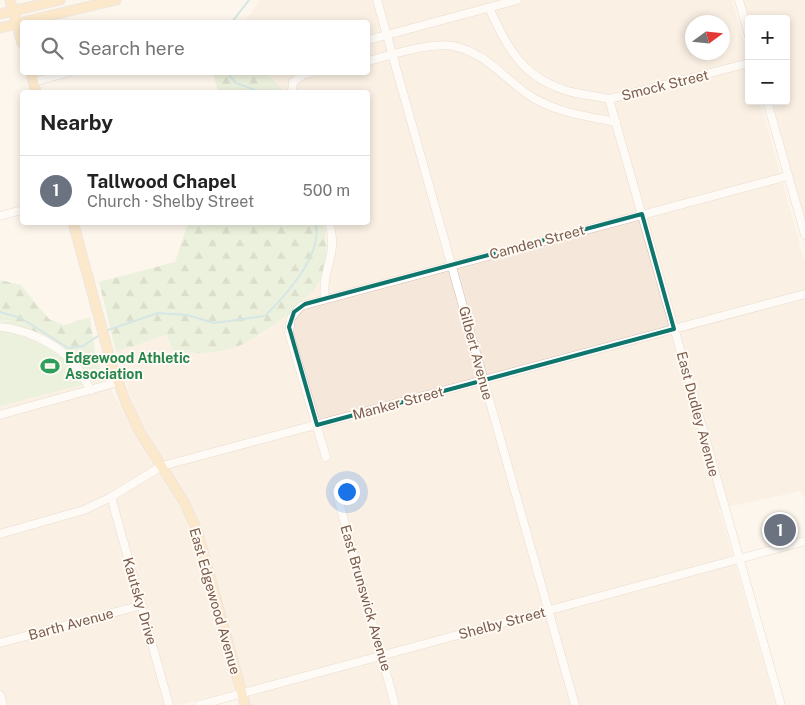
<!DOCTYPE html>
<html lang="en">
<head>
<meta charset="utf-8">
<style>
  :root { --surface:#fff; --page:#f2f2f2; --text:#222; --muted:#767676; --line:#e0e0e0; --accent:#e76f51 }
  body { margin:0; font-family:"Public Sans",sans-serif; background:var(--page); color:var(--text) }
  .controls { position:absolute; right:15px; top:15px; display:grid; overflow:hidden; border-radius:5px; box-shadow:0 2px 8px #0003 }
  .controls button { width:45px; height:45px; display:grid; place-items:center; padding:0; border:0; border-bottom:1px solid var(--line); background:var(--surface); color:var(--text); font:25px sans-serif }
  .compass { position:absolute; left:685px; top:15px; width:45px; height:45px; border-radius:50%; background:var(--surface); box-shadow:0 2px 8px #0003; rotate:75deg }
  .you { position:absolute; left:346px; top:491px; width:18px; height:18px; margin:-12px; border:4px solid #fff; border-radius:50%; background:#1a73e8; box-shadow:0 0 0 8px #1a73e833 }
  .badge { display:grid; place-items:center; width:32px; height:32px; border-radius:50%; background:var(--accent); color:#fff; font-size:16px; font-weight:700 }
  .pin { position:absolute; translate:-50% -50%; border:2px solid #fff; box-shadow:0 1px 5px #0006 }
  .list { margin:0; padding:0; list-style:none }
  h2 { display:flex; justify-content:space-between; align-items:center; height:65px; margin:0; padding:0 20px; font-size:21px }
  h2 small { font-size:16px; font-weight:400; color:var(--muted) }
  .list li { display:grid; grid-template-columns:32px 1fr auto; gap:15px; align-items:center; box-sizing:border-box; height:70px; padding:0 20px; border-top:1px solid var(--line) }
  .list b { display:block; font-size:19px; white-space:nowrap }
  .list p { margin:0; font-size:16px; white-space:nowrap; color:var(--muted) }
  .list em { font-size:16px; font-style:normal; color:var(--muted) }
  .icon { flex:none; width:28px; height:28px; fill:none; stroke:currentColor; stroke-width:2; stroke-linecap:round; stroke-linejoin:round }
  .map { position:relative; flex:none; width:805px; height:705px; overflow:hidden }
  .search { position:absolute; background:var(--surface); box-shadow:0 2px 8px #0003; left:20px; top:20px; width:350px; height:55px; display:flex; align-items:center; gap:12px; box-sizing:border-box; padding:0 18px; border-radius:5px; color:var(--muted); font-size:19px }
  .panel { position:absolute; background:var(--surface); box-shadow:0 2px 8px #0003; left:20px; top:90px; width:350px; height:135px; border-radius:5px }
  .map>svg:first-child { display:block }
  .residential { fill:#f5e8da; fill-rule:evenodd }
  .grass { fill:#d8ecc9 }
  .forest { fill:url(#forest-firs) }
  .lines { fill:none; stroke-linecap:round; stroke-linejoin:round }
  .stream { stroke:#a5d3da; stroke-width:2 }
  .minor-casing { stroke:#d1beb0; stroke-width:9 }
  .major-casing { stroke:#dad1cd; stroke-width:11 }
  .minor { stroke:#fff; stroke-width:8 }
  .major { stroke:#fbd9a5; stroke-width:9 }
  .marked { fill:none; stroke:#0f766e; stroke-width:4; stroke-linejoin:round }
  .labels { text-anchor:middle; stroke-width:4; stroke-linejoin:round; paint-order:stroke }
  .street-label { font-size:14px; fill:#7a5c4d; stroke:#fffaf3 }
  .leisure-label { font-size:14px; font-weight:bold; fill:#27864d; stroke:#fffaf3; text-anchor:start }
</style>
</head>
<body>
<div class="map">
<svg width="805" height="705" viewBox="0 0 805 705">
  <defs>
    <pattern id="forest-firs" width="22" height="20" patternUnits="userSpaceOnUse" patternTransform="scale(1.25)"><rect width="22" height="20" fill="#d8ecc9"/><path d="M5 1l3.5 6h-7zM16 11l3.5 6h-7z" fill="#b4c2a5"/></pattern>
  </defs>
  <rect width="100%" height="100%" fill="#fdf6ec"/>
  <g class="residential">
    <path d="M261,0H732L749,61V101H760L805,263V498L800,491L719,509L776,705H250L200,529L136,412L116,352L166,335L169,345L260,336L304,298L321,280L329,243L323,223L368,222V92H285L267,73L368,72V22H244ZM692,22H722V52H692Z"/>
    <path d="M743,0H805V221L772,101H786V19H749Z"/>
    <path d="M105,379L152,463L185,516L236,690L179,705H0V406Z"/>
  </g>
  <path class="grass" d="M12,320L73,353L95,352L105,379L0,406V322Z"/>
  <g class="forest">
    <path d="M213,73H267L285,92H218Z"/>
    <path d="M188,223H323C328,241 328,259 321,278C315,297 253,343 233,348C212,354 194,354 173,351L166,335L116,352L99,282L175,262Z"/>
    <path d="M0,280L21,285L49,319L64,325L90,317L95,352L73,353L12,320L0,321Z"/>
  </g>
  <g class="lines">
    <g class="stream">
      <path d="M232,22L249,0"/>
      <path d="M226,72L236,83L261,92"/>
      <path d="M0,312L21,318L68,348L83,346L101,334"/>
      <path d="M105,331L158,313L187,315L214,323L265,316C286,295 325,253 315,222"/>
    </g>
    <g class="minor-casing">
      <g id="minor">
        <path d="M377,0L575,705"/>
        <path d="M739,0L749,36"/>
        <path d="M489,8C509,50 522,78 571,92C584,95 597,96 609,99L781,705"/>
        <path d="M368,40L517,0"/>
        <path d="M368,61C391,55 430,42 453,46C484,52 502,76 526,93C552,112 585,116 616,122"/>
        <path d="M34,82L70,72"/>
        <path d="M292,92L293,82L303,75L313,72"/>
        <path d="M609,99L749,63"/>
        <path d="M767,101L805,235"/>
        <path d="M0,216L22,210"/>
        <path d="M325,299C321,267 339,258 329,222"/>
        <path d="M0,327C25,329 53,342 71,360C79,369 85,381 91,390"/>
        <path d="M0,415L118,382"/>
        <path d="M326,457L289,333L291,318L301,306L788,176"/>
        <path d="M336,491L395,705"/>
        <path d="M111,497L169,705"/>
        <path d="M0,534L84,510L111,497L162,466L805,294"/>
        <path d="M0,643L142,605"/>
        <path d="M0,695L3,705"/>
        <path d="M199,705L805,541"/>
      </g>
    </g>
    <g class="major-casing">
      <g id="major">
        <path d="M10,0L22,43"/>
        <path d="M0,14L60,0"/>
        <path d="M23,22L116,0"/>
        <path d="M0,28L22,23"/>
        <path d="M31,72L36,92"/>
        <path d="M73,222L111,362L126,403L140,432L185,504L198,533L245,705"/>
      </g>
    </g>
    <use href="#minor" class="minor"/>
    <use href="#major" class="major"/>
  </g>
  <path d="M0 0H805V705H0ZM642,214L674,329L317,425L289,327L294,312L305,304Z" fill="#fdf6ec" fill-opacity=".55" fill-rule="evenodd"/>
  <path class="marked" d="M642,214L674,329L317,425L289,327L294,312L305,304Z"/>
  <defs>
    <g id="stadium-bare" transform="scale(1.5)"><path d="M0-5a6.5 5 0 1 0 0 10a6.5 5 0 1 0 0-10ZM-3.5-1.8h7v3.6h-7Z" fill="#2e9e5b" stroke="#fffaf3" stroke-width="2.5" paint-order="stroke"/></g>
  </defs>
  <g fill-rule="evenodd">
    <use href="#stadium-bare" x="50" y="366"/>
  </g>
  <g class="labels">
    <g class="street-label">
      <text transform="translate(665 85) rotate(-14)" y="5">Smock Street</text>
      <text transform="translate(537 242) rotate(-15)" y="5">Camden Street</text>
      <text transform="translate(476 353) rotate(75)" y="5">Gilbert Avenue</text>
      <text transform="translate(398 403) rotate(-15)" y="5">Manker Street</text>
      <text transform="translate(698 414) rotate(75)" y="5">East Dudley Avenue</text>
      <text transform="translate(366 598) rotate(74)" y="5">East Brunswick Avenue</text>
      <text transform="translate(140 601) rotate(74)" y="5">Kautsky Drive</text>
      <text transform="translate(215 601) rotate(74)" y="5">East Edgewood Avenue</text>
      <text transform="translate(502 623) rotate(-15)" y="5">Shelby Street</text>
      <text transform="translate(71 624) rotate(-15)" y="5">Barth Avenue</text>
    </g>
    <g class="leisure-label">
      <text x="65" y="363">Edgewood Athletic<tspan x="65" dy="16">Association</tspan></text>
    </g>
  </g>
</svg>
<div class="controls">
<button>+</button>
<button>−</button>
</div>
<svg class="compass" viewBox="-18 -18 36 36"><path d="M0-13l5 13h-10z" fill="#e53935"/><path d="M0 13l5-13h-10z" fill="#767676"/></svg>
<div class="you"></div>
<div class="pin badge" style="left:780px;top:530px;background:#6b7280">1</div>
<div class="search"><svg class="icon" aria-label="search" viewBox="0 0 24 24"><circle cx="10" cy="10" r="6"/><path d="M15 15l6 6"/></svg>Search here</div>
<section class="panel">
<h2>Nearby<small></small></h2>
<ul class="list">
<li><span class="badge" style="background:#6b7280">1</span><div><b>Tallwood Chapel</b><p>Church · Shelby Street</p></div><em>500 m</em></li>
</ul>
</section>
</div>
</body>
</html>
